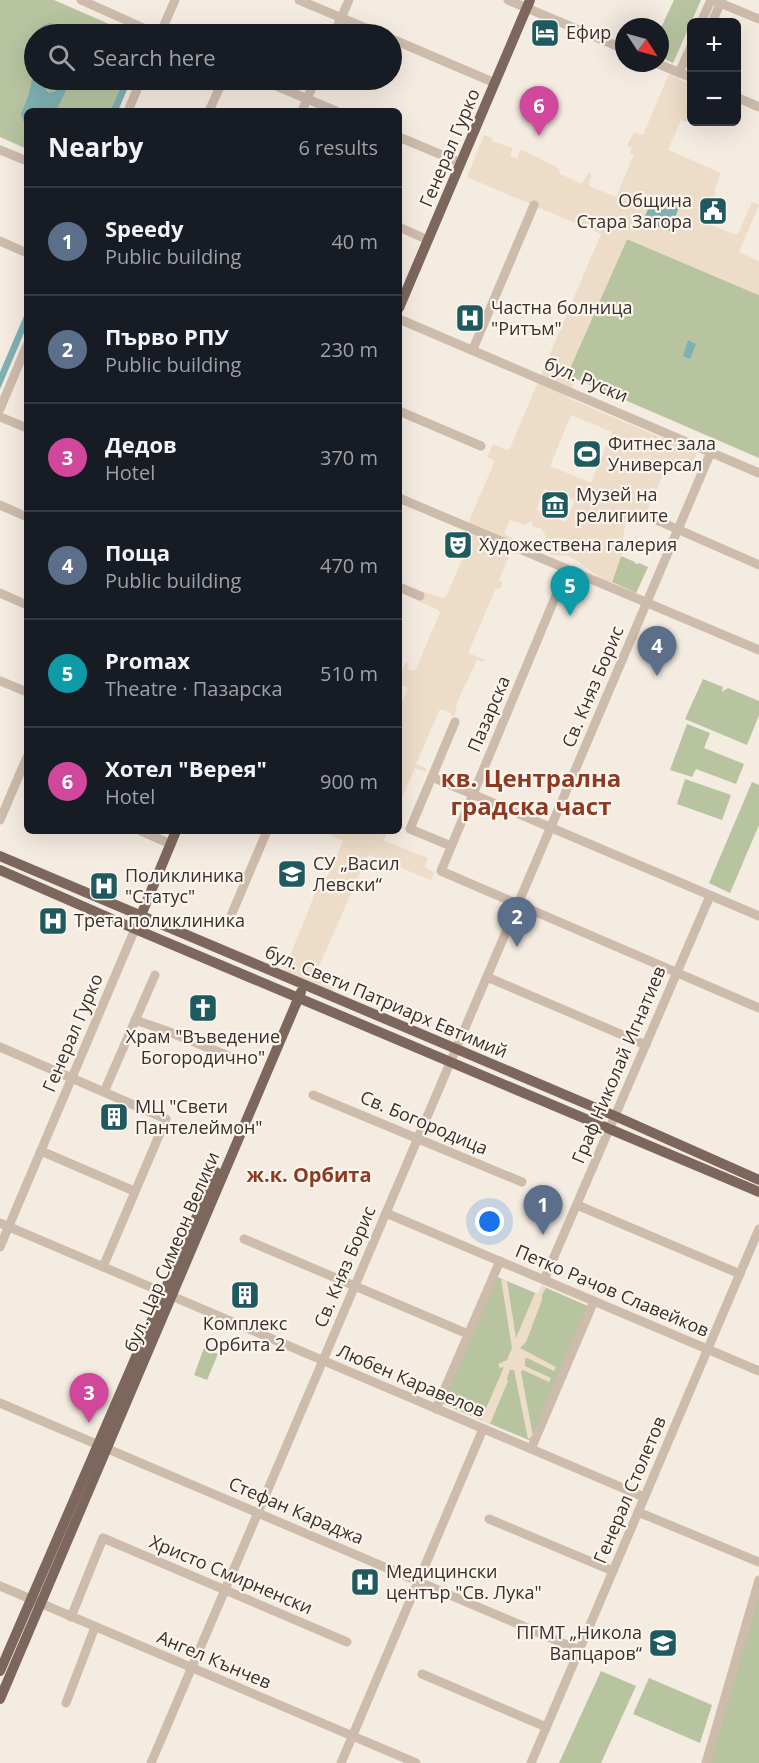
<!DOCTYPE html>
<html lang="en">
<head>
<meta charset="utf-8">
<style>
  :root { --surface:#171b24; --page:#20242c; --text:#f1f3f6; --muted:#9ea1a6; --line:#363941; --accent:#b45309 }
  body { margin:0; font-family:"Open Sans",sans-serif; background:var(--page); color:var(--text) }
  .controls { position:absolute; right:18px; top:18px; display:grid; overflow:hidden; border-radius:9px; box-shadow:0 6px 24px #0002 }
  .controls button { width:54px; height:54px; display:grid; place-items:center; padding:0; border:0; border-bottom:2px solid var(--line); background:var(--surface); color:var(--text); font:30px sans-serif }
  .compass { position:absolute; left:615px; top:18px; width:54px; height:54px; border-radius:50%; background:var(--surface); box-shadow:0 6px 24px #0002; rotate:126deg }
  .you { position:absolute; left:490px; top:1222px; width:21px; height:21px; margin:-15px; border:4px solid #fff; border-radius:50%; background:#1a73e8; box-shadow:0 0 0 9px #1a73e833 }
  .badge { display:grid; place-items:center; width:39px; height:39px; border-radius:50%; background:var(--accent); color:#fff; font-size:20px; font-weight:700 }
  .pin { position:absolute; translate:-50% -50px; filter:drop-shadow(0 2px 3px #0008) }
  .pin::after { content:''; position:absolute; top:32px; width:21px; height:18px; background:inherit; clip-path:polygon(0 0,100% 0,50% 100%) }
  .list { margin:0; padding:0; list-style:none }
  h2 { display:flex; justify-content:space-between; align-items:center; height:78px; margin:0; padding:0 24px; font-size:26px }
  h2 small { font-size:20px; font-weight:400; color:var(--muted) }
  .list li { display:grid; grid-template-columns:39px 1fr auto; gap:18px; align-items:center; box-sizing:border-box; height:108px; padding:0 24px; border-top:2px solid var(--line) }
  .list b { display:block; font-size:22px; white-space:nowrap }
  .list p { margin:0; font-size:20px; white-space:nowrap; color:var(--muted) }
  .list em { font-size:20px; font-style:normal; color:var(--muted) }
  .icon { flex:none; width:33px; height:33px; fill:none; stroke:currentColor; stroke-width:2; stroke-linecap:round; stroke-linejoin:round }
  .map { position:relative; flex:none; width:759px; height:1763px; overflow:hidden }
  .search { position:absolute; background:var(--surface); box-shadow:0 6px 24px #0002; left:24px; top:24px; width:378px; height:66px; display:flex; align-items:center; gap:15px; box-sizing:border-box; padding:0 21px; border-radius:33px; color:var(--muted); font-size:22px }
  .panel { position:absolute; background:var(--surface); box-shadow:0 6px 24px #0002; left:24px; top:108px; width:378px; height:726px; border-radius:9px }
  .map>svg:first-child { display:block }
  .green { fill:#b8c4a0 }
  .plaza { fill:#ecdcc8; fill-rule:evenodd }
  .water { fill:#7fb0b2 }
  .lines { fill:none; stroke-linecap:round; stroke-linejoin:round }
  .minor { stroke:#cdbbac; stroke-width:9 }
  .major { stroke:#7d675c; stroke-width:10 }
  .labels { text-anchor:middle; stroke-width:4.5; stroke-linejoin:round; paint-order:stroke }
  .poi-label { font-size:18px; fill:#3b302b; stroke:#fbf5ee; text-anchor:start }
  .street-label { font-size:18px; fill:#3b302b; stroke:#fbf5ee }
  .neighbourhood-label { font-size:20px; font-weight:bold; fill:#8c3b22; stroke:#fbf5ee }
  .district-label { font-size:24px; font-weight:bold; fill:#8c3b22; stroke:#fbf5ee }
</style>
</head>
<body>
<div class="map">
<svg width="759" height="1763" viewBox="0 0 759 1763">
  <rect width="100%" height="100%" fill="#f4ebe1"/>
  <g class="green">
    <path d="M0,0H54L132,34H34V80H124L110,111H27V149L0,137Z"/>
    <path d="M674,0H701L673,63L660,57V30Z"/>
    <path d="M627,239L759,295V458L567,375Z"/>
    <path d="M621,556L635,562L634,563L638,564L639,563L648,567L636,593L612,582Z"/>
    <path d="M703,679L723,687L722,692L728,688L759,701V715L747,745L685,719Z"/>
    <path d="M687,724L710,733L704,748L744,764L736,784L696,769L692,777L670,770Z"/>
    <path d="M685,779L731,795L722,820L677,804Z"/>
    <path d="M752,782L759,785V825L730,893L709,883Z"/>
    <path d="M495,1276L538,1294L542,1286L588,1306L531,1441L441,1403Z"/>
    <path d="M204,1348L218,1354L207,1380L194,1375Z"/>
    <path d="M759,1575V1763H707Z"/>
    <path d="M601,1671L636,1686L601,1763H559Z"/>
    <path d="M649,1678L712,1705L700,1743L633,1714Z"/>
  </g>
  <g class="plaza">
    <path d="M669,74L691,85L692,110L687,122L681,120L668,150L721,173L714,191L716,192L713,199H712L704,222L736,235L738,234L752,202L759,205L739,252L759,261V295L627,239L567,375L576,379L568,398L697,453L688,474L667,466L643,520L634,516L626,515L621,556L612,582L605,581L570,556L551,555L543,550L547,540L546,537L542,529L532,526V521L523,526V524L510,520L504,534L516,540L499,580L503,582L500,589L496,588L468,653L485,660L484,662L477,660L455,707L457,709L454,716L451,715V713L440,709L416,764L427,769L426,772L415,768L399,804V708L408,688L399,684V677L406,662L409,663L407,669L415,671L440,613L438,610L417,601L422,591L442,598L446,597L471,539L463,535L495,461L487,457L493,444L507,450L510,448L601,234L467,177L484,135L492,138L491,141L513,148L510,156L517,159L521,149L557,167L560,171L559,173L581,184L589,173L591,175L589,186L616,197L634,155L630,153L632,148L627,146L634,132L643,135ZM571,415L612,432L591,483L550,466ZM544,489L575,500L566,522L536,510Z"/>
    <path d="M330,831H388L384,839L385,841L428,858L425,867L434,873L431,880L369,855L367,857L317,971L327,979L334,992L283,973L317,889L321,890L343,841L329,835Z"/>
    <path d="M501,1279L507,1281L516,1338L535,1293L538,1294L542,1286L546,1288L542,1295V1300L526,1342L520,1348L556,1367L554,1371L527,1358L525,1359V1366L551,1378L549,1382L523,1370L521,1372L533,1436L528,1439L514,1370H510L507,1378L508,1381L490,1424L481,1420L504,1367L500,1368L498,1364L507,1360L512,1348Z"/>
  </g>
  <g class="water">
    <path d="M50,23L76,34H35L42,26Z"/>
    <path d="M34,69V80H44L46,90L49,93L56,91L60,80H71L56,111H27V131L21,114L29,94Z"/>
    <path d="M124,80H131L118,111H110Z"/>
    <path d="M653,197L679,207L670,231L643,221Z"/>
    <path d="M27,309V326L0,389V372Z"/>
    <path d="M688,340L696,344L690,359L683,356Z"/>
  </g>
  <g class="lines">
    <g class="minor">
      <path d="M81,0L157,34"/>
      <path d="M299,0L380,34"/>
      <path d="M508,0L624,49"/>
      <path d="M713,0L759,19"/>
      <path d="M701,22L711,0"/>
      <path d="M712,22L722,0"/>
      <path d="M160,34L175,0"/>
      <path d="M334,34L349,0"/>
      <path d="M392,39L495,83"/>
      <path d="M656,63L692,78"/>
      <path d="M679,73L692,44"/>
      <path d="M262,80L336,111"/>
      <path d="M736,97L759,107"/>
      <path d="M128,111L141,80"/>
      <path d="M209,111L223,80"/>
      <path d="M302,111L315,80"/>
      <path d="M399,137L461,163"/>
      <path d="M0,150L27,161"/>
      <path d="M399,227L428,240"/>
      <path d="M0,241L27,253"/>
      <path d="M399,319L759,473"/>
      <path d="M473,349L534,205"/>
      <path d="M0,409L27,345"/>
      <path d="M399,411L481,446"/>
      <path d="M0,417L27,428"/>
      <path d="M399,498L759,650"/>
      <path d="M0,505L27,517"/>
      <path d="M645,515L759,565"/>
      <path d="M567,569L441,871L759,1008"/>
      <path d="M399,587L420,596"/>
      <path d="M0,593L27,605"/>
      <path d="M0,681L27,692"/>
      <path d="M432,777L759,916"/>
      <path d="M0,820L27,757"/>
      <path d="M141,831L171,844"/>
      <path d="M451,846L410,829L455,722"/>
      <path d="M227,925L267,831"/>
      <path d="M487,977L646,1045"/>
      <path d="M135,1020L167,1031L231,1057"/>
      <path d="M0,1047L166,1119L103,1267"/>
      <path d="M104,1092L155,975"/>
      <path d="M313,1095L522,1182"/>
      <path d="M41,1151L134,1191"/>
      <path d="M577,1205L740,1274"/>
      <path d="M386,1213L759,1371"/>
      <path d="M0,1223L644,1497"/>
      <path d="M244,1239L468,1334"/>
      <path d="M0,1247L135,929"/>
      <path d="M544,1280L710,896"/>
      <path d="M0,1403L579,1650"/>
      <path d="M436,1409L500,1261"/>
      <path d="M531,1449L594,1301"/>
      <path d="M638,1512L759,1562"/>
      <path d="M489,1519L613,1571"/>
      <path d="M0,1586L416,1763"/>
      <path d="M71,1617L103,1538L347,1642"/>
      <path d="M422,1674L546,1727"/>
      <path d="M66,1703L95,1627"/>
      <path d="M151,1763L711,452"/>
      <path d="M341,1763L483,1429"/>
      <path d="M531,1763L759,1229"/>
      <path d="M706,1763L759,1580"/>
    </g>
    <g class="major">
      <path d="M399,308L530,0"/>
      <path d="M0,856L615,1116L759,1180"/>
      <path d="M0,870L135,929L759,1192"/>
      <path d="M139,920L176,831"/>
      <path d="M0,1671L216,1172"/>
      <path d="M0,1699L301,992"/>
    </g>
  </g>
  <defs>
    <g id="hotel-square" transform="scale(1.5)"><rect x="-9" y="-9" width="18" height="18" rx="4" fill="#1f5a5e" stroke="#fbf5ee"/><path d="M-6-4.5h1.5V1H6V5H4.5V3h-9V5H-6ZM-4 0a1.8 1.8 0 1 1 3.6 0ZM.5 0V-2.5h3Q6-2.5 6 0Z" fill="#fff"/></g>
    <g id="civic-square" transform="scale(1.5)"><rect x="-9" y="-9" width="18" height="18" rx="4" fill="#1f5a5e" stroke="#fbf5ee"/><path d="M-.6-6.5H3V-4.5H.6V-3L4-1V1h2V6H-6V1h2V-1L-.6-3ZM-1.2 2.5V6h2.4V2.5Z" fill="#fff"/></g>
    <g id="hospital-square" transform="scale(1.5)"><rect x="-9" y="-9" width="18" height="18" rx="4" fill="#1f5a5e" stroke="#fbf5ee"/><path d="M-5-5h3v3.5h4V-5h3V5h-3V1.5h-4V5h-3Z" fill="#fff"/></g>
    <g id="stadium-square" transform="scale(1.5)"><rect x="-9" y="-9" width="18" height="18" rx="4" fill="#1f5a5e" stroke="#fbf5ee"/><path d="M0-5a6.5 5 0 1 0 0 10a6.5 5 0 1 0 0-10ZM-3.5-1.8h7v3.6h-7Z" fill="#fff"/></g>
    <g id="museum-square" transform="scale(1.5)"><rect x="-9" y="-9" width="18" height="18" rx="4" fill="#1f5a5e" stroke="#fbf5ee"/><path d="M0-6L6-3V-2H-6V-3ZM-5-1h2V3h-2ZM-1-1h2V3h-2ZM3-1h2V3H3ZM-6 4H6V6H-6Z" fill="#fff"/></g>
    <g id="theatre-square" transform="scale(1.5)"><rect x="-9" y="-9" width="18" height="18" rx="4" fill="#1f5a5e" stroke="#fbf5ee"/><path d="M-5-5.5Q0-4 5-5.5V0Q5 5 0 6Q-5 5-5 0ZM-3.3-2.5H-1v1.5H-3.3ZM1-2.5H3.3v1.5H1ZM-2.8 1Q0 5.5 2.8 1Z" fill="#fff"/></g>
    <g id="school-square" transform="scale(1.5)"><rect x="-9" y="-9" width="18" height="18" rx="4" fill="#1f5a5e" stroke="#fbf5ee"/><path d="M0-5L7-2L0 1L-7-2ZM-4 1L0 2.5L4 1V4Q0 6-4 4Z" fill="#fff"/></g>
    <g id="church-square" transform="scale(1.5)"><rect x="-9" y="-9" width="18" height="18" rx="4" fill="#1f5a5e" stroke="#fbf5ee"/><path d="M-1.2-6h2.4v3.5h3.3v2.4h-3.3V6h-2.4V-.1h-3.3v-2.4h3.3Z" fill="#fff"/></g>
    <g id="building-square" transform="scale(1.5)"><rect x="-9" y="-9" width="18" height="18" rx="4" fill="#1f5a5e" stroke="#fbf5ee"/><path d="M-4-6H4V6H1V3H-1V6H-4ZM-2.5-4.3h1.7v1.8h-1.7ZM.8-4.3h1.7v1.8H.8ZM-2.5-1h1.7V.8h-1.7ZM.8-1h1.7V.8H.8Z" fill="#fff"/></g>
  </defs>
  <g fill-rule="evenodd">
    <use href="#hotel-square" x="545" y="33"/>
    <use href="#civic-square" x="713" y="211"/>
    <use href="#hospital-square" x="470" y="318"/>
    <use href="#stadium-square" x="587" y="454"/>
    <use href="#museum-square" x="555" y="505"/>
    <use href="#theatre-square" x="458" y="545"/>
    <use href="#school-square" x="292" y="874"/>
    <use href="#hospital-square" x="104" y="886"/>
    <use href="#hospital-square" x="53" y="921"/>
    <use href="#church-square" x="203" y="1008"/>
    <use href="#building-square" x="114" y="1117"/>
    <use href="#building-square" x="245" y="1295"/>
    <use href="#hospital-square" x="365" y="1582"/>
    <use href="#school-square" x="663" y="1643"/>
  </g>
  <g class="labels">
    <g class="poi-label">
      <text x="566" y="39">Ефир</text>
      <text x="692" y="207" text-anchor="end">Община<tspan x="692" dy="21">Стара Загора</tspan></text>
      <text x="491" y="314">Частна болница<tspan x="491" dy="21">"Ритъм"</tspan></text>
      <text x="608" y="450">Фитнес зала<tspan x="608" dy="21">Универсал</tspan></text>
      <text x="576" y="501">Музей на<tspan x="576" dy="21">религиите</tspan></text>
      <text x="479" y="551">Художествена галерия</text>
      <text x="313" y="870">СУ „Васил<tspan x="313" dy="21">Левски“</tspan></text>
      <text x="125" y="882">Поликлиника<tspan x="125" dy="21">"Статус"</tspan></text>
      <text x="74" y="927">Трета поликлиника</text>
      <text x="203" y="1043" text-anchor="middle">Храм "Въведение<tspan x="203" dy="21">Богородично"</tspan></text>
      <text x="135" y="1113">МЦ "Свети<tspan x="135" dy="21">Пантелеймон"</tspan></text>
      <text x="245" y="1330" text-anchor="middle">Комплекс<tspan x="245" dy="21">Орбита 2</tspan></text>
      <text x="386" y="1578">Медицински<tspan x="386" dy="21">център "Св. Лука"</tspan></text>
      <text x="642" y="1639" text-anchor="end">ПГМТ „Никола<tspan x="642" dy="21">Вапцаров“</tspan></text>
    </g>
    <g class="street-label">
      <text transform="translate(450 148) rotate(-67)" y="6">Генерал Гурко</text>
      <text transform="translate(586 380) rotate(23)" y="6">бул. Руски</text>
      <text transform="translate(593 687) rotate(-67)" y="6">Св. Княз Борис</text>
      <text transform="translate(489 714) rotate(-67)" y="6">Пазарска</text>
      <text transform="translate(386 1002) rotate(23)" y="6">бул. Свети Патриарх Евтимий</text>
      <text transform="translate(73 1033) rotate(-67)" y="6">Генерал Гурко</text>
      <text transform="translate(619 1065) rotate(-67)" y="6">Граф Николай Игнатиев</text>
      <text transform="translate(424 1123) rotate(23)" y="6">Св. Богородица</text>
      <text transform="translate(172 1252) rotate(-67)" y="6">бул. Цар Симеон Велики</text>
      <text transform="translate(345 1267) rotate(-67)" y="6">Св. Княз Борис</text>
      <text transform="translate(612 1291) rotate(23)" y="6">Петко Рачов Славейков</text>
      <text transform="translate(411 1381) rotate(23)" y="6">Любен Каравелов</text>
      <text transform="translate(630 1490) rotate(-67)" y="6">Генерал Столетов</text>
      <text transform="translate(296 1511) rotate(23)" y="6">Стефан Караджа</text>
      <text transform="translate(231 1575) rotate(23)" y="6">Христо Смирненски</text>
      <text transform="translate(214 1660) rotate(23)" y="6">Ангел Кънчев</text>
    </g>
    <g class="neighbourhood-label">
      <text x="309" y="1182">ж.к. Орбита</text>
    </g>
    <g class="district-label">
      <text x="531" y="787">кв. Централна<tspan x="531" dy="28">градска част</tspan></text>
    </g>
  </g>
</svg>
<div class="controls">
<button>+</button>
<button>−</button>
</div>
<svg class="compass" viewBox="-18 -18 36 36"><path d="M0-13l5 13h-10z" fill="#e53935"/><path d="M0 13l5-13h-10z" fill="#9ea1a6"/></svg>
<div class="you"></div>
<div class="pin badge" style="left:543px;top:1235px;background:#5c6f8a">1</div>
<div class="pin badge" style="left:517px;top:947px;background:#5c6f8a">2</div>
<div class="pin badge" style="left:89px;top:1423px;background:#d1479c">3</div>
<div class="pin badge" style="left:657px;top:676px;background:#5c6f8a">4</div>
<div class="pin badge" style="left:570px;top:616px;background:#0f9aa8">5</div>
<div class="pin badge" style="left:539px;top:136px;background:#d1479c">6</div>
<div class="search"><svg class="icon" aria-label="search" viewBox="0 0 24 24"><circle cx="10" cy="10" r="6"/><path d="M15 15l6 6"/></svg>Search here</div>
<section class="panel">
<h2>Nearby<small>6 results</small></h2>
<ul class="list">
<li><span class="badge" style="background:#5c6f8a">1</span><div><b>Speedy</b><p>Public building</p></div><em>40 m</em></li>
<li><span class="badge" style="background:#5c6f8a">2</span><div><b>Първо РПУ</b><p>Public building</p></div><em>230 m</em></li>
<li><span class="badge" style="background:#d1479c">3</span><div><b>Дедов</b><p>Hotel</p></div><em>370 m</em></li>
<li><span class="badge" style="background:#5c6f8a">4</span><div><b>Поща</b><p>Public building</p></div><em>470 m</em></li>
<li><span class="badge" style="background:#0f9aa8">5</span><div><b>Promax</b><p>Theatre · Пазарска</p></div><em>510 m</em></li>
<li><span class="badge" style="background:#d1479c">6</span><div><b>Хотел &quot;Верея&quot;</b><p>Hotel</p></div><em>900 m</em></li>
</ul>
</section>
</div>
</body>
</html>
